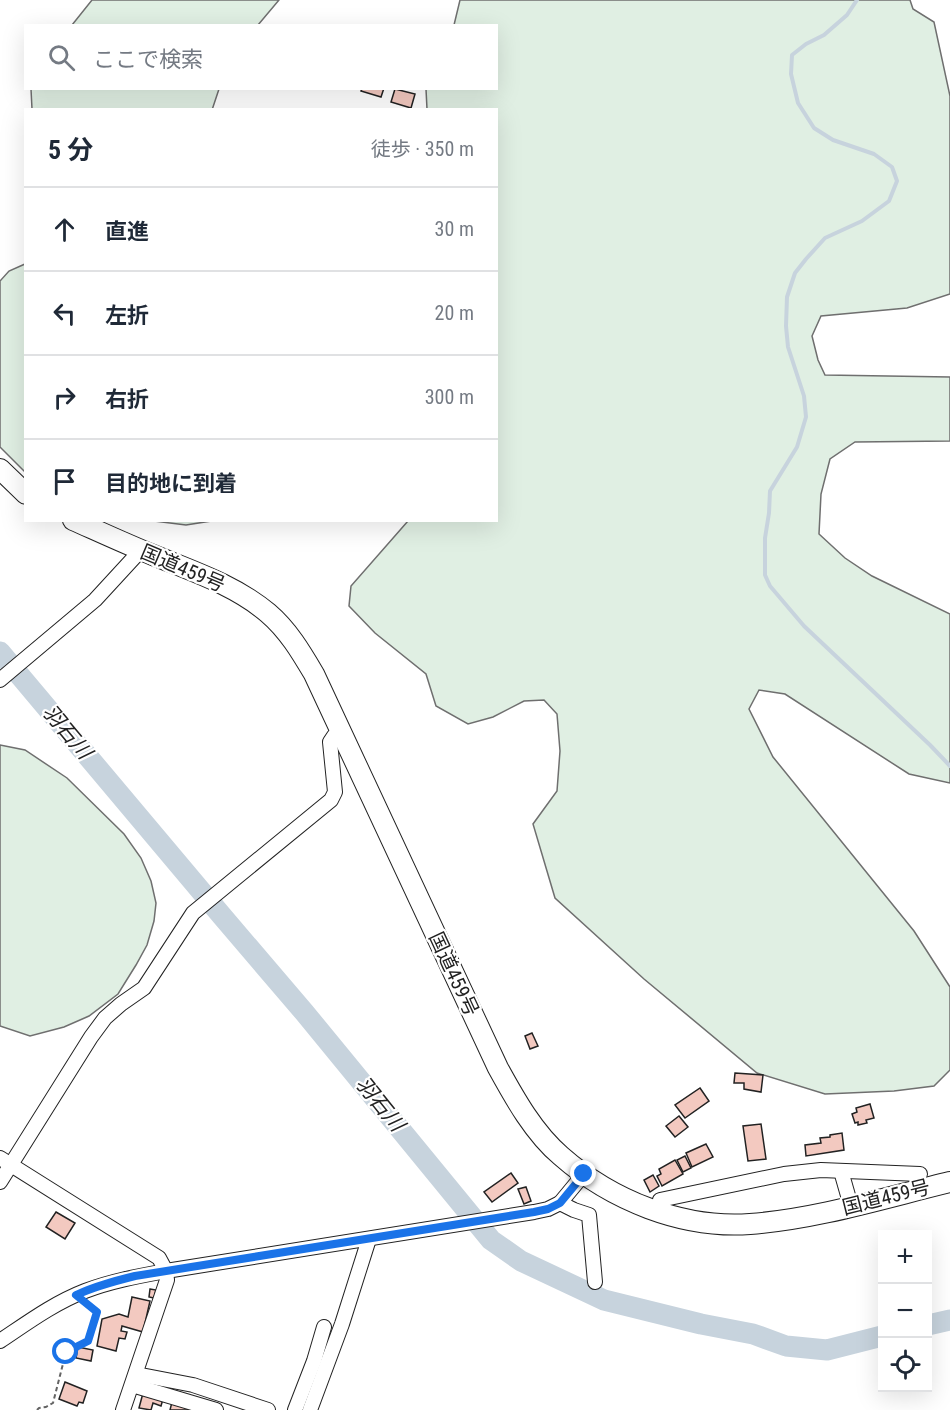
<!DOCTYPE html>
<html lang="ja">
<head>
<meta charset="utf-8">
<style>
  :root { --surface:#fff; --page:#f2f2f3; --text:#1f2937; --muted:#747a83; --line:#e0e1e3 }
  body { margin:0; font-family:"Roboto Condensed","Noto Sans JP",sans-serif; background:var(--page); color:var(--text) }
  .controls { position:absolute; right:18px; bottom:18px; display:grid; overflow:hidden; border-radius:0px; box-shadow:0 6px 24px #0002 }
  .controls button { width:54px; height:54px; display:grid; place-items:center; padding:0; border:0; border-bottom:2px solid var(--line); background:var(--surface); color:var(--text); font:30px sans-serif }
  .stop { position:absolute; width:18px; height:18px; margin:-14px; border:4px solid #1a73e8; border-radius:50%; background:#fff }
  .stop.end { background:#1a73e8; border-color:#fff; box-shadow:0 2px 6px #0008 }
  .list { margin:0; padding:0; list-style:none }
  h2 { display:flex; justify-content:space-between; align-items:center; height:78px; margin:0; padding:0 24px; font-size:26px }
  h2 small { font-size:20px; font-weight:400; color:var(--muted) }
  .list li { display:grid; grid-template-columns:39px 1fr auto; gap:18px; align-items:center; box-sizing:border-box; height:84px; padding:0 24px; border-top:2px solid var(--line) }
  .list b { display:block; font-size:22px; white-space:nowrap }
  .list em { font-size:20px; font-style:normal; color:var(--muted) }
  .icon { flex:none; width:33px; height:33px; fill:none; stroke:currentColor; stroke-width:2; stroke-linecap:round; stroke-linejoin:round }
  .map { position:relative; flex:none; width:950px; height:1410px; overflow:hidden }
  .search { position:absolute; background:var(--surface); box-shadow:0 6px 24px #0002; left:24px; top:24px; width:474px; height:66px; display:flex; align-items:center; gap:15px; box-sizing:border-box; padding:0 21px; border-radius:0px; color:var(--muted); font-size:22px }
  .panel { position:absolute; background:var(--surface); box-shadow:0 6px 24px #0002; left:24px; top:108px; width:474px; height:414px; border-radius:0px }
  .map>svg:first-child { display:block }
  .green { fill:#e0efe3; stroke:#6f6f6f; stroke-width:1.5 }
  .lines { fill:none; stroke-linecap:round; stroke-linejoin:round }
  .stream { stroke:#c7d3dd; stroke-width:4 }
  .river { stroke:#c7d3dd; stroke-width:21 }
  .building { fill:#f3c9c0; stroke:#222; stroke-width:1.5 }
  .minor-casing { stroke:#222; stroke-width:16 }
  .highway-casing { stroke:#222; stroke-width:22 }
  .path { stroke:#646464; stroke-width:2; stroke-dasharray:4.5 3; stroke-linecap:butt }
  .minor { stroke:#fff; stroke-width:14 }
  .highway { stroke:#fff; stroke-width:20 }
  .route { stroke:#1a73e8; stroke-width:8 }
  .labels { text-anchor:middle; stroke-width:4.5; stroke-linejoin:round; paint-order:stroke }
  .street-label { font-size:20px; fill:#222; stroke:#fff }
  .water-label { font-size:21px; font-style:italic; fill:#222; stroke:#fff }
</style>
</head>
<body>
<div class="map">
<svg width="950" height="1410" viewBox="0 0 950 1410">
  <rect width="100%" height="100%" fill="#fff"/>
  <g class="green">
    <path d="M92,0H279L258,25H72Z"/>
    <path d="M460,0H910L913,9L934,22L950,96V294L907,308L821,316L812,336L818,360L825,375L950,377V441L855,442L830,459L821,494L819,534L845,558L872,576L950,614V783L909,774L785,694L759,690L749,709L773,757L914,931L950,987V1070L934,1086L894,1091L825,1094L757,1073L644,979L555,898L533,824L557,791L560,751L557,714L544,700L524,701L493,717L468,724L436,706L426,674L375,633L349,606L351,586L408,521L496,520V110L427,109L426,89L496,88V26L454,25Z"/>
    <path d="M31,89V88L219,89L212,110L32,109Z"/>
    <path d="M25,264V472L0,447V281L9,271Z"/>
    <path d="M154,521L211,520V521L186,525Z"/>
    <path d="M0,745L25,750L67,778L124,834L141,858L151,881L156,903L154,921L147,945L136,965L118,994L89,1016L64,1027L30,1036L0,1026Z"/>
  </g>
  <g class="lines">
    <path class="stream" d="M857,0L847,15L824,35L806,44L792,55L791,74L798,103L814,128L833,140L874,154L892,167L897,181L889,201L862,221L825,238L806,259L795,273L787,297L786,326L788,347L804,396L806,417L797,447L770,491L769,513L765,538V575L770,586L804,626L930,745L950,766"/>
    <g class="river">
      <path d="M0,652L222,916L304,1012L491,1240L521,1261L604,1300L701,1324L753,1334L786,1346L827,1350L882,1336"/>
      <path d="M928,1325L950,1320"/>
    </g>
  </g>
  <g class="building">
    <path d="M362,88H384L381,97L361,91Z"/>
    <path d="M395,89L415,94L411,108L391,102Z"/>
    <path d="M532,1033L538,1046L530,1049L525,1036Z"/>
    <path d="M735,1073L763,1075L761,1092L744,1089V1083H734Z"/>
    <path d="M700,1088L709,1101L685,1118L675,1105Z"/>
    <path d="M870,1104L874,1118L866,1120L867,1123L858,1125V1122L855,1123L852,1114L857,1112L856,1108Z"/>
    <path d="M679,1116L688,1127L675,1137L666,1126Z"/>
    <path d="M761,1124L766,1159L748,1161L743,1126Z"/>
    <path d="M842,1133L844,1150L806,1156L805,1145L821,1143L820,1138L830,1137V1135Z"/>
    <path d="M706,1144L713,1157L692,1167L686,1153Z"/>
    <path d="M685,1156L691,1168L683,1172L677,1160Z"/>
    <path d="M675,1160L683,1174L662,1186L657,1176L661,1174L659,1169Z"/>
    <path d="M511,1173L518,1183L492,1202L484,1192Z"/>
    <path d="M653,1175L659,1186L650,1192L644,1180Z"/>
    <path d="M526,1187L531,1201L524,1204L518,1189Z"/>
    <path d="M56,1212L75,1223L65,1239L46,1227Z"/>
    <path d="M150,1289L156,1290L154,1298L149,1297Z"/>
    <path d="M132,1297L150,1301L143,1332L122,1326L121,1331L127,1332L125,1339L119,1338L116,1351L97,1346L102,1319L119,1314L128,1317Z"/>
    <path d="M78,1347L93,1350L91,1361L76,1358Z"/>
    <path d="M65,1382L87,1391L83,1403L79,1402L77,1406L59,1399Z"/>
    <path d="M143,1393L163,1399L161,1406L153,1403L151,1410L139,1408Z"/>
    <path d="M172,1402L194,1410H170Z"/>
  </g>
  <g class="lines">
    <g class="minor-casing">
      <g id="minor">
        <path d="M0,680L95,600L141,550"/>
        <path d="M0,1158L159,1258L166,1271L167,1280L123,1410"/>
        <path d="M841,1171L851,1206"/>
        <path d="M0,1182L91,1037L105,1018L121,1004L144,988L193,913L331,800L335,792L330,742L334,736L341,731"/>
        <path d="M660,1200L784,1174L821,1170L920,1174"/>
        <path d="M560,1203L574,1210L589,1215L595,1282"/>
        <path d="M0,1341C27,1323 54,1303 85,1291C111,1281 139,1276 166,1271L534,1212L548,1209L560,1203L584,1174"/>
        <path d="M136,1374L193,1385L268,1410"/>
        <path d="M132,1385L216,1410"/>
        <path d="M295,1410L314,1361L324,1327"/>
        <path d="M310,1410L342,1324L369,1239"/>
      </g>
    </g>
    <g class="highway-casing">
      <g id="highway">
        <path d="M0,469L26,494"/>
        <path d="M73,520C100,532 126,544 153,555C192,571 235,585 268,613C288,630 301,652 314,674L498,1068C515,1099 534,1133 561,1156C611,1200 682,1229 750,1224C817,1219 884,1198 950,1182"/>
      </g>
    </g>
    <path class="path" d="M37,1410L39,1408L46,1407L53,1403L66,1352L88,1341L97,1312L88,1304"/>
    <use href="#minor" class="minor"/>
    <use href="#highway" class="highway"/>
  </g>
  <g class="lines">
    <path class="route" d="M66,1352L88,1341L97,1312L76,1295C95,1286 115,1281 135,1276L534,1212L548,1209L560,1203L584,1174"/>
  </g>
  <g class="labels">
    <g class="street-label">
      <text transform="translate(183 568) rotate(23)" y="7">国道459号</text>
      <text transform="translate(454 974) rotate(65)" y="7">国道459号</text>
      <text transform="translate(886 1197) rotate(-14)" y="7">国道459号</text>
    </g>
    <g class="water-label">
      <text transform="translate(67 732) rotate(50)" y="7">羽石川</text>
      <text transform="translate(380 1104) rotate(51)" y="7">羽石川</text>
    </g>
  </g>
</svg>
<div class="controls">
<button>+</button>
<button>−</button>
<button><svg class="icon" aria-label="locate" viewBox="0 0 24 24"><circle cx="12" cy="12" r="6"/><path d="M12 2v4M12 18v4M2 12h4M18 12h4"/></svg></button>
</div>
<div class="stop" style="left:66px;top:1352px"></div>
<div class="stop end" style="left:584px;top:1174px"></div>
<div class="search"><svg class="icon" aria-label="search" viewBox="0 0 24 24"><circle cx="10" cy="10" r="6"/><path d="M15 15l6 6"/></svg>ここで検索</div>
<section class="panel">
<h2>5 分<small>徒歩 · 350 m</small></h2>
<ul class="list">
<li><svg class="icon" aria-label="ahead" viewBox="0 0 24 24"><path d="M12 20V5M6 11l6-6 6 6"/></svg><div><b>直進</b></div><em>30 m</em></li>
<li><svg class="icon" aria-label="left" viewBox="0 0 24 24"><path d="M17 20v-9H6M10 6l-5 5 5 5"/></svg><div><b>左折</b></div><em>20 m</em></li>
<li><svg class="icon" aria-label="right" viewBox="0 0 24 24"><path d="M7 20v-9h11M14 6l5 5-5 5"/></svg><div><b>右折</b></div><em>300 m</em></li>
<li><svg class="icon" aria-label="arrive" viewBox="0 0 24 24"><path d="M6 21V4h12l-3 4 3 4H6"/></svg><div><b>目的地に到着</b></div></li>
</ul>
</section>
</div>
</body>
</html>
